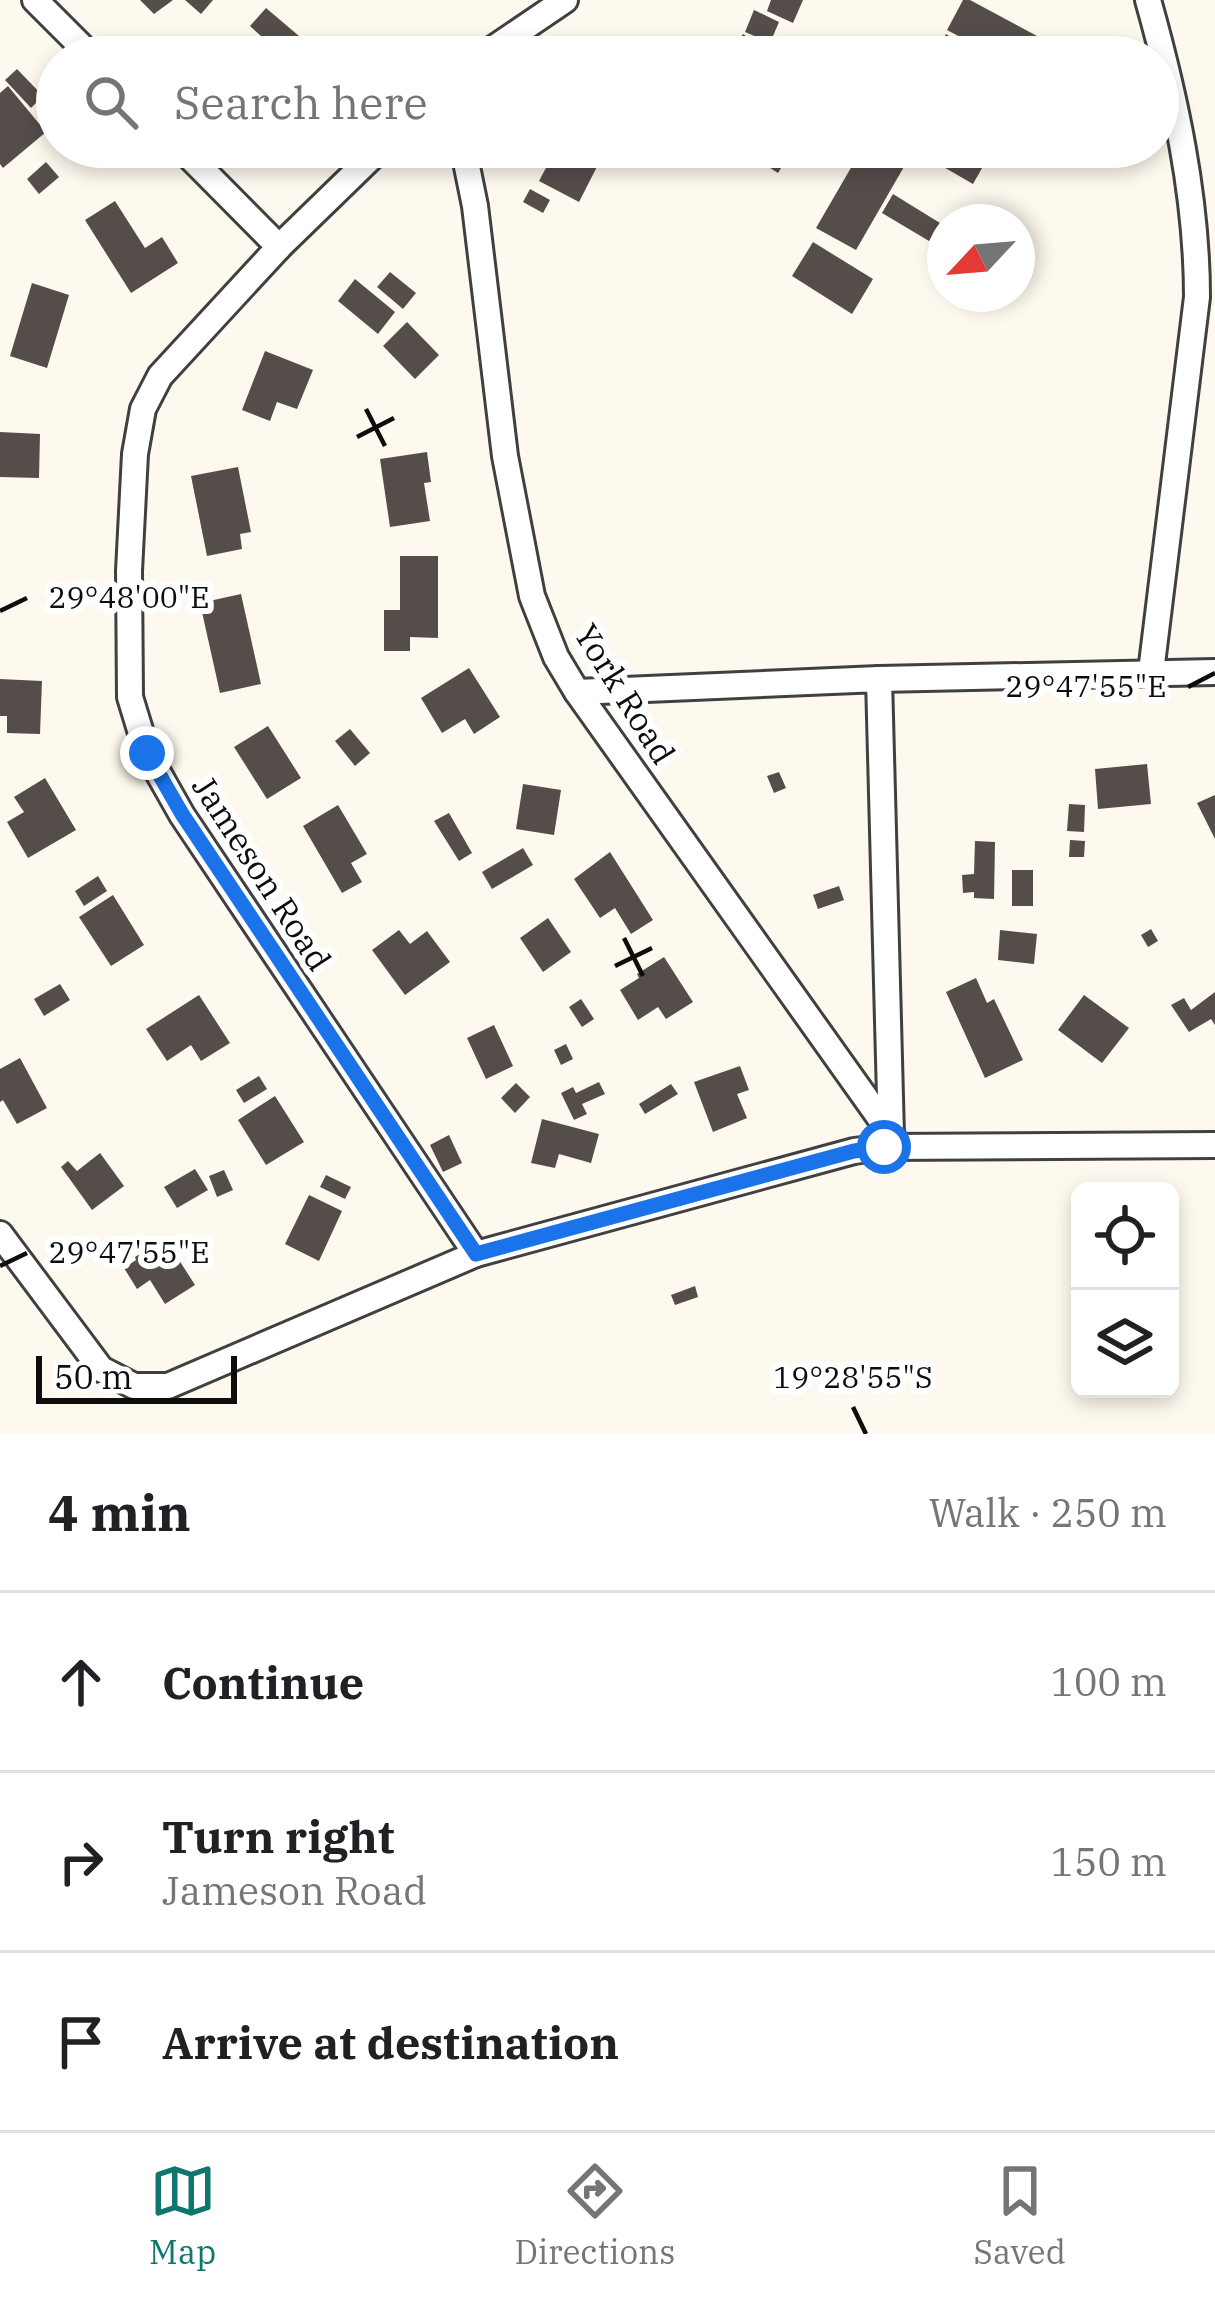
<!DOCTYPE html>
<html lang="en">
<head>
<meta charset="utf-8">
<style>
  :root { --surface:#fff; --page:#f2f2f2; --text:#202124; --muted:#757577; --line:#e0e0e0; --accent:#0f766e }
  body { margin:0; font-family:"IBM Plex Serif",serif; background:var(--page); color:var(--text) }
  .controls { position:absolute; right:36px; bottom:36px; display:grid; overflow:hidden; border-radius:18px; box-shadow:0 6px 18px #0003 }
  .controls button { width:108px; height:108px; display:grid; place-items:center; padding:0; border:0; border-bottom:3px solid var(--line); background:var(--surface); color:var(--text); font:60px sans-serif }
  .compass { position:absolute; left:927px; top:204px; width:108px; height:108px; border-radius:50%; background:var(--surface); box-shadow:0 6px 18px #0003; rotate:244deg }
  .scale { position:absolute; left:36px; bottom:30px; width:201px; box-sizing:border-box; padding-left:12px; border:6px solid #0d0d0d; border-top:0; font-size:33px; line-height:42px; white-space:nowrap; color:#0d0d0d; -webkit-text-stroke:9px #fff; paint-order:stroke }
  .stop { position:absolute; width:36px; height:36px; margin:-27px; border:9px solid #1a73e8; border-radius:50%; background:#fff }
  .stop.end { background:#1a73e8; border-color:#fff; box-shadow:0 3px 12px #0008 }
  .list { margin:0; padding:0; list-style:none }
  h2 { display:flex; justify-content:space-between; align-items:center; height:156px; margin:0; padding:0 48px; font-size:51px }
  h2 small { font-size:39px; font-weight:400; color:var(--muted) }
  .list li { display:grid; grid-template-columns:78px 1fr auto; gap:36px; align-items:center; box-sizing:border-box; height:180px; padding:0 48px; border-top:3px solid var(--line) }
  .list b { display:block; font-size:45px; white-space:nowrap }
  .list p { margin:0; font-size:39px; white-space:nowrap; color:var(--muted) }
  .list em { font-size:39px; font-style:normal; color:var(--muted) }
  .icon { flex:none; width:66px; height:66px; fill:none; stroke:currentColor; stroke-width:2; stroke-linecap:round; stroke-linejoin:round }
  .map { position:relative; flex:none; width:1215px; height:1434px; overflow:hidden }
  .search { position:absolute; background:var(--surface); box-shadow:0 6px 18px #0003; left:36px; right:36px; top:36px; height:132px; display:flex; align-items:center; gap:30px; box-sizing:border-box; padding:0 42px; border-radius:66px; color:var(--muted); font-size:45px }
  .sheet { height:696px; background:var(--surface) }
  nav { display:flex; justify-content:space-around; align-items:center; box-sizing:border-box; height:168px; border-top:3px solid var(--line); background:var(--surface); font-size:33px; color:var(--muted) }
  nav a { display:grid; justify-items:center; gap:6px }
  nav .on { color:var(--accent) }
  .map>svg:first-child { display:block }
  .building { fill:#554d4a }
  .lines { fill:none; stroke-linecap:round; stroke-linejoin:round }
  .street-casing { stroke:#404040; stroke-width:30 }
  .street { stroke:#fff; stroke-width:24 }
  .route { stroke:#1a73e8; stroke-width:15 }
  .ticks { fill:none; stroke:#0d0d0d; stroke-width:4.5 }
  .labels { text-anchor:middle; stroke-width:12; stroke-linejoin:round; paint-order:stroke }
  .street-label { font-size:33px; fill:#0d0d0d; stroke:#fff }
  .ticks-label { font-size:30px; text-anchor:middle; fill:#0d0d0d; stroke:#fff; stroke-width:12; stroke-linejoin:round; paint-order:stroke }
</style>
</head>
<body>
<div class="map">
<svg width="1215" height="1434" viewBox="0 0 1215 1434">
  <rect width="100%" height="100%" fill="#fef9ee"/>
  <g class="building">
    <path d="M140,0H173L154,14Z"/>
    <path d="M185,0H213L201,14Z"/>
    <path d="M771,0H803L793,23L767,11Z"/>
    <path d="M963,0H970L1069,53L1067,57H998L947,30Z"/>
    <path d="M266,8L299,36L282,55L250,26Z"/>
    <path d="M754,10L779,22L770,43L745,32Z"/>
    <path d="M743,34L765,49L760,57H728Z"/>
    <path d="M946,34L974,52L970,57H932Z"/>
    <path d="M251,41L267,57H234Z"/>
    <path d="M616,46L637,57H610Z"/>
    <path d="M17,69L43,96L31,108L5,80Z"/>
    <path d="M8,86L46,132L3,168L0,164V93Z"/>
    <path d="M557,147L606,149L579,202L539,181Z"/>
    <path d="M737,147H794L778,173Z"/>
    <path d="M863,147H874L905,165L856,250L816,228Z"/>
    <path d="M909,147H994L973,184Z"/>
    <path d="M46,162L59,177L39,194L27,179Z"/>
    <path d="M530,189L550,200L543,213L523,202Z"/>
    <path d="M893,194L940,223L929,241L882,213Z"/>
    <path d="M115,201L145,248L162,237L178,263L131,293L85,220Z"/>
    <path d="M813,242L873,279L852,314L792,276Z"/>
    <path d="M390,272L416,293L403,309L377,287Z"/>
    <path d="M355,279L395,312L378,334L338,301Z"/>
    <path d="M32,283L69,295L47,368L10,356Z"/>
    <path d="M407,322L439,355L415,379L383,346Z"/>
    <path d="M265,351L313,370L297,409L277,402L270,421L242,410Z"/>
    <path d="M0,432L40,434L39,478L0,477Z"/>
    <path d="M427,452L431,482L424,483L430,521L390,527L380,459Z"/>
    <path d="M238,467L251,532L240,534L242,549L207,556L191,476Z"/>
    <path d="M400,556H438V638L410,637V651H384V610H400Z"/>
    <path d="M241,594L261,684L220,693L200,603Z"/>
    <path d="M469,668L500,717L474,734L465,719L442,733L421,698Z"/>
    <path d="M0,679L42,681L40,734L7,733V716H0Z"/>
    <path d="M268,726L301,778L267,799L234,747Z"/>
    <path d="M350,729L370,753L355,766L335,741Z"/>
    <path d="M1147,764L1151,804L1098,809L1095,769Z"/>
    <path d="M779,772L786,788L774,793L767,776Z"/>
    <path d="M45,778L76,830L28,858L7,822L24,812L14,797Z"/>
    <path d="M523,784L561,790L554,835L516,829Z"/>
    <path d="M1215,795V839L1197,803Z"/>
    <path d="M1069,804L1085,805L1084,832L1067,831Z"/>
    <path d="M338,805L367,854L351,863L362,882L342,893L303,826Z"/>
    <path d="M449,813L472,853L459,861L434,821Z"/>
    <path d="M1070,840L1085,841L1084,857H1069Z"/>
    <path d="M975,841L995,842L994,899L974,898V892L963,893L962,875L974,874Z"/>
    <path d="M523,848L533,865L492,889L482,872Z"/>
    <path d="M610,852L653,920L631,934L615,908L600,918L574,879Z"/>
    <rect x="1012" y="870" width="21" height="36"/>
    <path d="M98,876L107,891L84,906L75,891Z"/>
    <path d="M839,886L844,900L818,909L813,895Z"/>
    <path d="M113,895L144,945L111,966L79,917Z"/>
    <path d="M548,918L571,952L543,972L520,938Z"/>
    <path d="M1151,929L1158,941L1148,947L1141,935Z"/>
    <path d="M399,930L410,944L427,931L450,962L405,995L372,950Z"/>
    <path d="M1000,930L1037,934L1034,964L998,960Z"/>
    <path d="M664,957L693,1002L666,1019L658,1007L638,1020L620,990L639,978L637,974Z"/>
    <path d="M976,978L987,1003L994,999L1023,1060L985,1078L946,992Z"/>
    <path d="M60,984L70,1000L44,1016L34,999Z"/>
    <path d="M1215,992V1025L1211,1019L1189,1032L1171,1005L1184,998L1191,1010Z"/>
    <path d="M199,995L230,1043L201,1061L191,1045L167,1061L146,1029Z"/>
    <path d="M1084,995L1129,1028L1102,1063L1058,1030Z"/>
    <path d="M581,999L594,1019L582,1027L569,1007Z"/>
    <path d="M494,1025L513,1066L486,1079L467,1038Z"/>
    <path d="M566,1044L573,1059L561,1065L554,1050Z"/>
    <path d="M20,1058L47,1108L17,1124L3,1100L0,1102V1069Z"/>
    <path d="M740,1066L749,1090L737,1094L747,1118L713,1132L694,1082Z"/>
    <path d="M259,1076L267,1089L244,1103L236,1090Z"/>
    <path d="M599,1082L605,1094L582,1104L587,1114L574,1120L561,1093L573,1087L576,1093Z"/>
    <path d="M516,1083L530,1097L515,1113L501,1098Z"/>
    <path d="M671,1084L678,1094L645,1114L639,1104Z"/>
    <path d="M275,1096L304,1142L266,1165L238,1120Z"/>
    <path d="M542,1119L599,1134L591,1163L559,1154L555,1168L531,1163Z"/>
    <path d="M449,1135L462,1163L443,1172L430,1145Z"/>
    <path d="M100,1153L124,1186L92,1210L61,1167L68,1161L77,1171Z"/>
    <path d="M195,1169L208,1190L177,1208L164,1187Z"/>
    <path d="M224,1170L233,1190L217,1197L209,1176Z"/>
    <path d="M326,1175L351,1187L345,1199L320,1187Z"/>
    <path d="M309,1195L342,1211L319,1261L285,1244Z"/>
    <path d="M165,1238L195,1285L165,1304L150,1280L137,1289L124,1268L136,1260L135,1257Z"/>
    <path d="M695,1286L698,1297L675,1305L671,1295Z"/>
  </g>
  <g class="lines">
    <g class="street-casing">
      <g id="street">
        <path d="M35,0L92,57"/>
        <path d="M1148,0C1175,96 1197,197 1197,297L1151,672"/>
        <path d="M481,57L565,0"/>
        <path d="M180,147L279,247"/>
        <path d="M382,147L279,247L160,376L143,409L135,454L129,571L130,697L147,753L182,815L476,1254"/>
        <path d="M463,147L475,206L505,456L532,596L556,657L577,692L892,1135"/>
        <path d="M879,679L1215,672"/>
        <path d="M577,692L879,679L891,1135"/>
        <path d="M0,1234L101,1369L134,1386H168L476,1254L854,1151L884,1147L1215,1145"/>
      </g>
    </g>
    <use href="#street" class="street"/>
  </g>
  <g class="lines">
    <path class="route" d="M147,753L182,814L476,1254L854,1151L884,1147"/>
  </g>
  <path class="ticks" d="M366,409L385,446M357,437L394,418M0,611L27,598M1188,687L1215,673M624,938L643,976M615,966L652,948M0,1266L27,1253M853,1407L866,1434"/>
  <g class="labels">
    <g class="street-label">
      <text transform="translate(625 694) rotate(58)" y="12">York Road</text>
      <text transform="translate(262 873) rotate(57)" y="12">Jameson Road</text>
    </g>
  </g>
  <g class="ticks-label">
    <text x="129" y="608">29°48'00"E</text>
    <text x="1086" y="697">29°47'55"E</text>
    <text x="129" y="1263">29°47'55"E</text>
    <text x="853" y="1388">19°28'55"S</text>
  </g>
</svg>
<div class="controls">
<button><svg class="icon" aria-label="locate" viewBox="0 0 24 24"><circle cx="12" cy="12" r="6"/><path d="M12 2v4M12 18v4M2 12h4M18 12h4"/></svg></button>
<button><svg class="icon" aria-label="layers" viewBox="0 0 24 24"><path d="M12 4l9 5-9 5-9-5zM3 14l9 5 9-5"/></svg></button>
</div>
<svg class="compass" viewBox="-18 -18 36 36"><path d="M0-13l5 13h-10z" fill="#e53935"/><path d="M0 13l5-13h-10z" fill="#757577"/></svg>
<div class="scale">50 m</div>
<div class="stop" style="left:884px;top:1147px"></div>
<div class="stop end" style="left:147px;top:753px"></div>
<div class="search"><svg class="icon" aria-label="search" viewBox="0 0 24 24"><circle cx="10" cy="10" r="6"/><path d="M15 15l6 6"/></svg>Search here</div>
</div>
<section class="sheet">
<h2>4 min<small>Walk · 250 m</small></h2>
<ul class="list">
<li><svg class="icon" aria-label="ahead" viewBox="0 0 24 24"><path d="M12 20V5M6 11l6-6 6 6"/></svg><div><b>Continue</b></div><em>100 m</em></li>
<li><svg class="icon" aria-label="right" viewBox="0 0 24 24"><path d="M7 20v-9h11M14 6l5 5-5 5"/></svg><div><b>Turn right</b><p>Jameson Road</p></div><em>150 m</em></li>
<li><svg class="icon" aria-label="arrive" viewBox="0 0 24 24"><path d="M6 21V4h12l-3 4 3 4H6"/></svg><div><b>Arrive at destination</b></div></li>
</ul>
</section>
<nav>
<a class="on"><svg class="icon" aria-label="map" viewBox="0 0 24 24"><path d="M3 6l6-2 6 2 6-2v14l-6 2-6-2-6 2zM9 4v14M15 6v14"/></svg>Map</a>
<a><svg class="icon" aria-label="directions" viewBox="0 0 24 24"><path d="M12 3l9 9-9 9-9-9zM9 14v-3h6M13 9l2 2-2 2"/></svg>Directions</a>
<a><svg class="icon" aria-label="saved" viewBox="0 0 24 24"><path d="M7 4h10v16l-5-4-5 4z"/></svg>Saved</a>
</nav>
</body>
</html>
